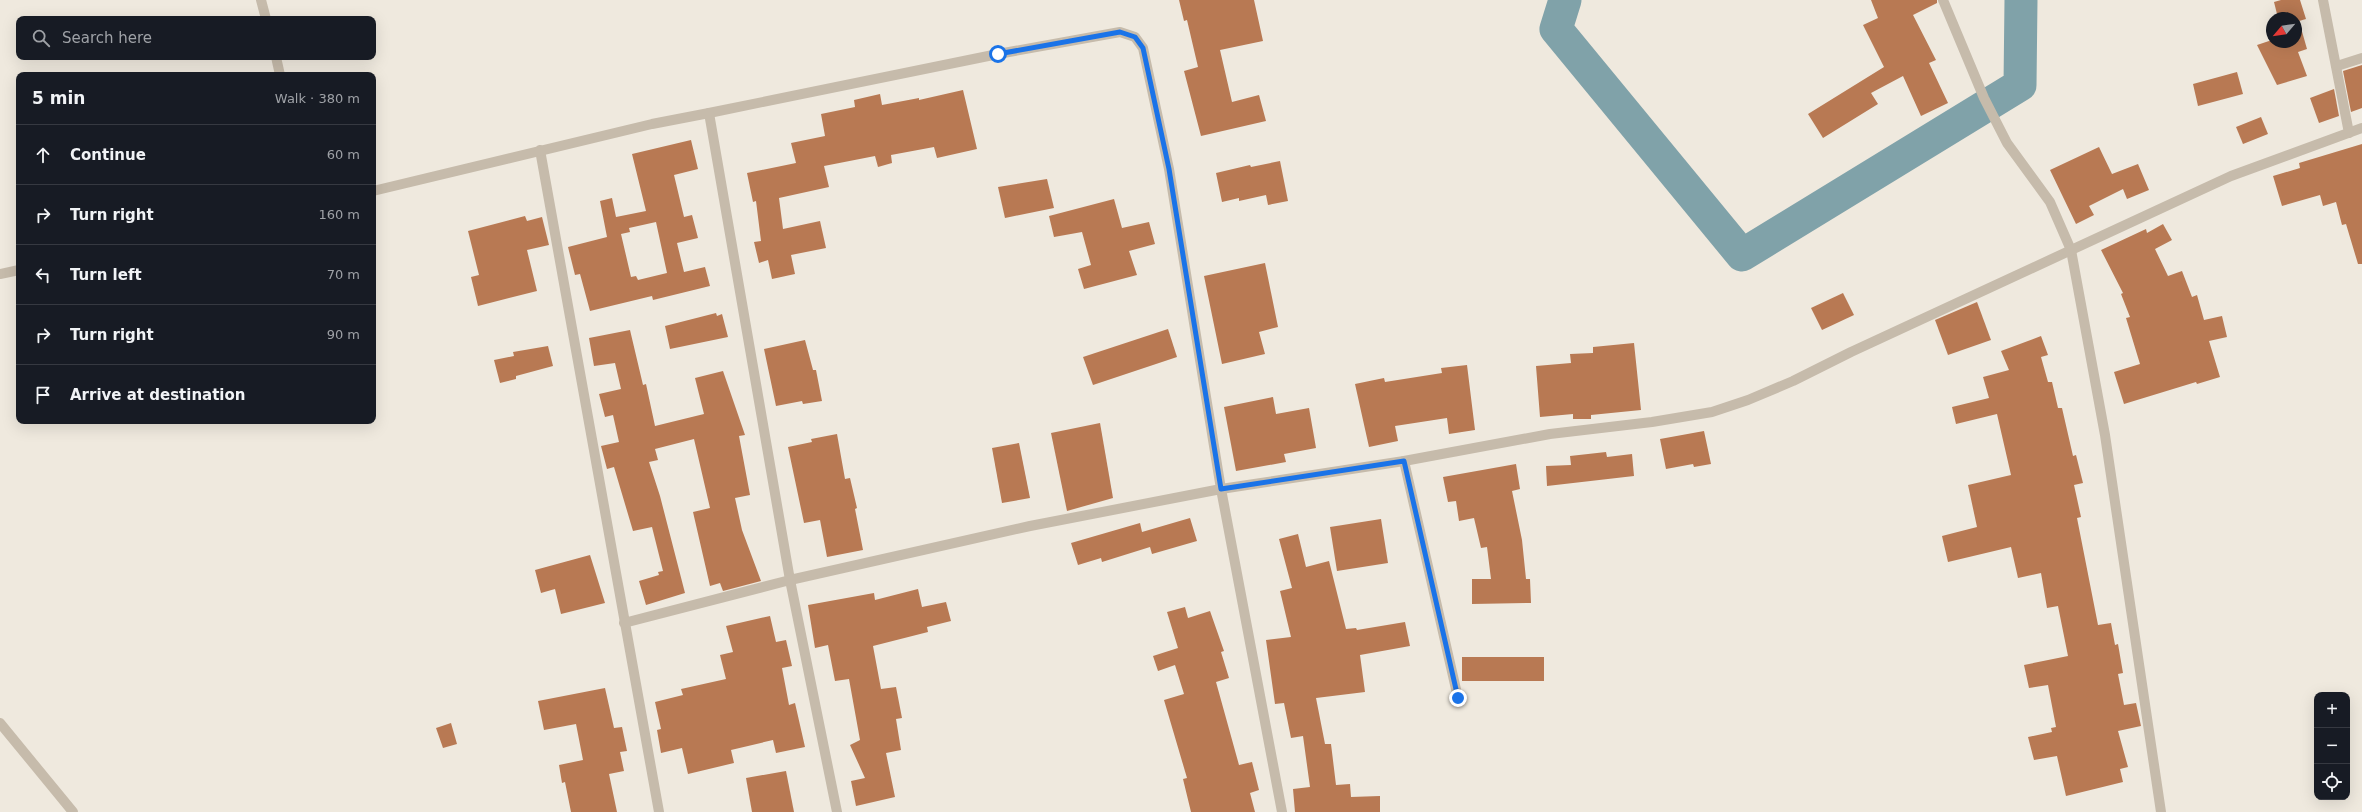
<!DOCTYPE html>
<html lang="en">
<head>
<meta charset="utf-8">
<style>
  :root { --surface:#171b24; --page:#242831; --text:#f1f3f6; --muted:#9ea1a6; --line:#363941 }
  body { margin:0; font-family:"DejaVu Sans",sans-serif; background:var(--page); color:var(--text) }
  .controls { position:absolute; right:12px; bottom:12px; display:grid; overflow:hidden; border-radius:8px; box-shadow:0 4px 16px #0002 }
  .controls button { width:36px; height:36px; display:grid; place-items:center; padding:0; border:0; border-bottom:1px solid var(--line); background:var(--surface); color:var(--text); font:20px sans-serif }
  .compass { position:absolute; left:2266px; top:12px; width:36px; height:36px; border-radius:50%; background:var(--surface); box-shadow:0 4px 16px #0002; rotate:241deg }
  .stop { position:absolute; width:12px; height:12px; margin:-9px; border:3px solid #1a73e8; border-radius:50%; background:#fff }
  .stop.end { background:#1a73e8; border-color:#fff; box-shadow:0 1px 4px #0008 }
  .list { margin:0; padding:0; list-style:none }
  h2 { display:flex; justify-content:space-between; align-items:center; height:52px; margin:0; padding:0 16px; font-size:17px }
  h2 small { font-size:13px; font-weight:400; color:var(--muted) }
  .list li { display:grid; grid-template-columns:26px 1fr auto; gap:12px; align-items:center; box-sizing:border-box; height:60px; padding:0 16px; border-top:1px solid var(--line) }
  .list b { display:block; font-size:15px; white-space:nowrap }
  .list em { font-size:13px; font-style:normal; color:var(--muted) }
  .icon { flex:none; width:22px; height:22px; fill:none; stroke:currentColor; stroke-width:2; stroke-linecap:round; stroke-linejoin:round }
  .map { position:relative; flex:none; width:2362px; height:812px; overflow:hidden }
  .search { position:absolute; background:var(--surface); box-shadow:0 4px 16px #0002; left:16px; top:16px; width:360px; height:44px; display:flex; align-items:center; gap:10px; box-sizing:border-box; padding:0 14px; border-radius:8px; color:var(--muted); font-size:15px }
  .panel { position:absolute; background:var(--surface); box-shadow:0 4px 16px #0002; left:16px; top:72px; width:360px; height:352px; border-radius:8px }
  .map>svg:first-child { display:block }
  .lines { fill:none; stroke-linecap:round; stroke-linejoin:round }
  .river { stroke:#80a2a9; stroke-width:33 }
  .building { fill:#b87953; fill-rule:evenodd }
  .minor { stroke:#c6bbab; stroke-width:10 }
  .route { stroke:#1a73e8; stroke-width:5 }
</style>
</head>
<body>
<div class="map">
<svg width="2362" height="812" viewBox="0 0 2362 812">
  <rect width="100%" height="100%" fill="#efe9de"/>
  <g class="lines">
    <path class="river" d="M1565,0L1556,29L1742,255L2020,85L2021,0"/>
  </g>
  <g class="building">
    <path d="M1179,0H1254L1263,41L1220,50L1232,102L1259,95L1266,121L1201,136L1184,71L1198,67L1187,20L1184,21Z"/>
    <path d="M1871,0H1937V3L1913,15L1936,60L1929,63L1948,103L1921,116L1903,76L1871,93L1878,104L1823,138L1808,114L1884,67L1863,25L1878,18Z"/>
    <path d="M2281,0H2300L2306,19L2299,21L2307,49L2298,52L2307,76L2277,85L2257,45L2272,40V42H2296V18H2278L2274,2Z"/>
    <path d="M2362,65V108L2351,112L2343,71Z"/>
    <path d="M2237,72L2243,94L2198,106L2193,84Z"/>
    <path d="M2334,89L2339,116L2319,123L2310,98Z"/>
    <path d="M963,90L977,149L937,158L934,147L891,155L892,163L878,167L875,156L824,166L829,187L779,198L783,229L820,221L826,248L791,255L795,274L772,279L768,260L759,263L754,242L761,241L756,201L753,202L747,173L796,163L791,143L825,136L821,114L855,107L854,100L880,94L882,105L919,98V100Z"/>
    <path d="M2261,117L2268,134L2243,144L2236,127Z"/>
    <path d="M691,140L698,169L674,175L684,217L692,215L698,238L677,243L684,272L705,267L710,286L653,300L652,296L590,311L580,274L575,275L568,247L607,237L600,201L612,198L616,217L646,211L632,154ZM656,222L667,273L638,280L636,276L631,277L621,234L630,232L629,228Z"/>
    <path d="M2362,144V264H2358L2346,224L2342,225L2336,202L2323,206L2320,195L2282,206L2273,176L2300,168L2299,163Z"/>
    <path d="M2099,147L2112,174L2138,164L2149,190L2127,199L2123,189L2089,206L2094,215L2076,224L2050,170Z"/>
    <path d="M1280,161L1288,201L1268,205L1266,195L1239,201V198L1222,202L1216,173L1250,165L1251,167Z"/>
    <path d="M1047,179L1054,208L1005,218L998,187Z"/>
    <path d="M1114,199L1122,228L1149,222L1155,244L1129,251L1137,275L1084,289L1078,269L1091,265L1082,232L1054,237L1049,216Z"/>
    <path d="M525,216L527,221L542,217L549,245L527,250L537,291L478,306L471,277L479,275L468,231Z"/>
    <path d="M2163,224L2172,240L2155,249L2168,276L2182,271L2192,297L2197,295L2204,320L2222,316L2227,337L2209,341L2220,377L2197,384L2196,382L2124,404L2114,372L2140,364L2126,318L2130,317L2121,294L2123,293L2101,250L2146,229L2147,233Z"/>
    <path d="M1265,263L1278,327L1259,332L1265,354L1222,364L1204,276Z"/>
    <path d="M1843,293L1854,315L1822,330L1811,308Z"/>
    <path d="M1977,302L1991,340L1948,355L1935,320Z"/>
    <path d="M716,313L717,316L722,314L728,337L670,349L665,326Z"/>
    <path d="M1168,329L1177,357L1093,385L1083,357Z"/>
    <path d="M630,330L643,385L646,384L655,426L704,414L695,378L723,371L745,435L739,436L750,495L735,498L742,530L761,581L723,591L720,583L710,586L693,512L710,508L694,439L655,449L658,460L649,462L660,496L685,593L646,605L639,581L659,575L658,572L663,571L652,527L633,531L614,467L607,469L601,446L619,442L613,415L605,417L599,394L621,389L615,363L594,366L589,338Z"/>
    <path d="M2041,336L2048,355L2041,357L2048,382H2052L2058,408H2062L2073,456L2076,455L2083,483L2074,485L2081,517L2077,518L2098,625L2111,623L2115,645L2118,644L2123,673L2118,674L2124,705L2136,703L2141,726L2118,731L2128,767L2120,769L2123,782L2066,796L2057,756L2034,760L2028,737L2052,732L2051,728L2056,727L2048,685L2029,688L2024,665L2068,656L2058,606L2047,608L2041,573L2018,578L2011,547L1948,562L1942,536L1977,527L1968,485L2011,475L1997,414L1956,424L1952,407L1989,398L1983,377L2009,370L2001,351Z"/>
    <path d="M805,340L813,370H816L822,401L803,404L802,401L776,406L764,349Z"/>
    <path d="M1634,343L1641,410L1591,415V419H1573V414L1540,417L1536,366L1571,363L1570,354L1593,353V347Z"/>
    <path d="M548,346L553,366L516,376V379L500,383L494,360L514,356L513,352Z"/>
    <path d="M1467,365L1475,430L1449,434L1447,418L1395,426L1398,441L1369,447L1355,384L1384,378L1385,382L1442,373L1441,368Z"/>
    <path d="M1273,397L1276,414L1309,408L1316,448L1284,454L1286,462L1236,471L1224,407Z"/>
    <path d="M1100,423L1113,498L1067,511L1051,433Z"/>
    <path d="M1704,431L1711,464L1694,467L1693,464L1666,469L1660,439Z"/>
    <path d="M837,434L845,479L850,478L857,508L855,509L863,550L827,557L820,520L804,523L788,447L812,442L811,439Z"/>
    <path d="M1019,443L1030,498L1002,503L992,448Z"/>
    <path d="M1606,452L1607,457L1632,454L1634,476L1547,486L1546,466L1571,465L1570,456Z"/>
    <path d="M1516,464L1520,489L1512,491L1522,540L1526,579H1530L1531,603L1472,604V579H1491L1487,547L1481,548L1474,518L1459,521L1456,501L1448,502L1443,477Z"/>
    <path d="M1190,518L1197,541L1152,554L1150,547L1102,562L1101,558L1078,565L1071,543L1140,523L1142,532Z"/>
    <path d="M1381,519L1388,563L1337,571L1330,527Z"/>
    <path d="M1298,534L1306,567L1329,561L1346,629L1356,628L1357,630L1405,622L1410,646L1360,655L1365,692L1316,698L1325,744H1331L1336,785L1350,784L1351,797L1380,796V812H1295L1293,789L1310,787L1303,736L1291,738L1284,703L1275,704L1266,640L1291,637L1280,591L1292,588L1279,539Z"/>
    <path d="M590,555L605,603L561,614L555,589L541,593L535,570Z"/>
    <path d="M918,589L922,607L946,602L951,621L927,627L928,632L873,646L881,689L896,687L902,718L896,719L901,750L886,753L895,797L856,806L851,781L865,778L850,745L860,740L849,679L835,681L828,645L815,648L808,605L874,593L875,600Z"/>
    <path d="M1185,607L1188,618L1210,611L1224,651L1221,652L1229,678L1216,682L1239,765L1252,762L1259,790L1250,793L1255,812H1191L1183,779L1187,778L1164,700L1184,694L1175,665L1158,671L1153,656L1178,648L1167,612Z"/>
    <path d="M770,616L776,642L786,640L792,666L782,668L789,705L795,703L805,747L776,753L773,740L731,750L734,763L688,774L682,748L661,753L657,730L661,729L655,702L683,695L681,689L726,679L720,655L733,652L726,626Z"/>
    <rect x="1462" y="657" width="82" height="24"/>
    <path d="M605,688L614,728L622,727L627,751L620,752L624,771L609,774L617,812H571L565,782L562,783L559,765L583,760L576,724L544,730L538,701Z"/>
    <path d="M451,723L457,744L443,748L436,728Z"/>
    <path d="M786,771L794,812H752L746,778Z"/>
  </g>
  <g class="lines">
    <g class="minor">
      <path d="M261,0L266,19"/>
      <path d="M1943,0L1984,98L2007,143L2050,202L2071,250L2105,435L2161,812"/>
      <path d="M2323,0L2349,133"/>
      <path d="M276,57L280,75"/>
      <path d="M2337,66L2362,58"/>
      <path d="M709,113L998,54L1120,32L1135,37L1143,48L1169,169L1221,489L1282,812"/>
      <path d="M540,150L659,812"/>
      <path d="M373,191L652,124L709,113L790,580L1030,526L1221,489L1404,461L1550,434L1652,422L1712,412L1748,400L1793,381L1851,352L2231,176L2362,128"/>
      <path d="M0,274L19,270"/>
      <path d="M1404,461L1458,698"/>
      <path d="M624,623L790,580L837,812"/>
      <path d="M0,723L73,812"/>
    </g>
  </g>
  <g class="lines">
    <path class="route" d="M998,54L1120,32L1135,37L1143,48L1169,169L1221,489L1404,461L1458,698"/>
  </g>
</svg>
<div class="controls">
<button>+</button>
<button>−</button>
<button><svg class="icon" aria-label="locate" viewBox="0 0 24 24"><circle cx="12" cy="12" r="6"/><path d="M12 2v4M12 18v4M2 12h4M18 12h4"/></svg></button>
</div>
<svg class="compass" viewBox="-18 -18 36 36"><path d="M0-13l5 13h-10z" fill="#e53935"/><path d="M0 13l5-13h-10z" fill="#9ea1a6"/></svg>
<div class="stop" style="left:998px;top:54px"></div>
<div class="stop end" style="left:1458px;top:698px"></div>
<div class="search"><svg class="icon" aria-label="search" viewBox="0 0 24 24"><circle cx="10" cy="10" r="6"/><path d="M15 15l6 6"/></svg>Search here</div>
<section class="panel">
<h2>5 min<small>Walk · 380 m</small></h2>
<ul class="list">
<li><svg class="icon" aria-label="ahead" viewBox="0 0 24 24"><path d="M12 20V5M6 11l6-6 6 6"/></svg><div><b>Continue</b></div><em>60 m</em></li>
<li><svg class="icon" aria-label="right" viewBox="0 0 24 24"><path d="M7 20v-9h11M14 6l5 5-5 5"/></svg><div><b>Turn right</b></div><em>160 m</em></li>
<li><svg class="icon" aria-label="left" viewBox="0 0 24 24"><path d="M17 20v-9H6M10 6l-5 5 5 5"/></svg><div><b>Turn left</b></div><em>70 m</em></li>
<li><svg class="icon" aria-label="right" viewBox="0 0 24 24"><path d="M7 20v-9h11M14 6l5 5-5 5"/></svg><div><b>Turn right</b></div><em>90 m</em></li>
<li><svg class="icon" aria-label="arrive" viewBox="0 0 24 24"><path d="M6 21V4h12l-3 4 3 4H6"/></svg><div><b>Arrive at destination</b></div></li>
</ul>
</section>
</div>
</body>
</html>
